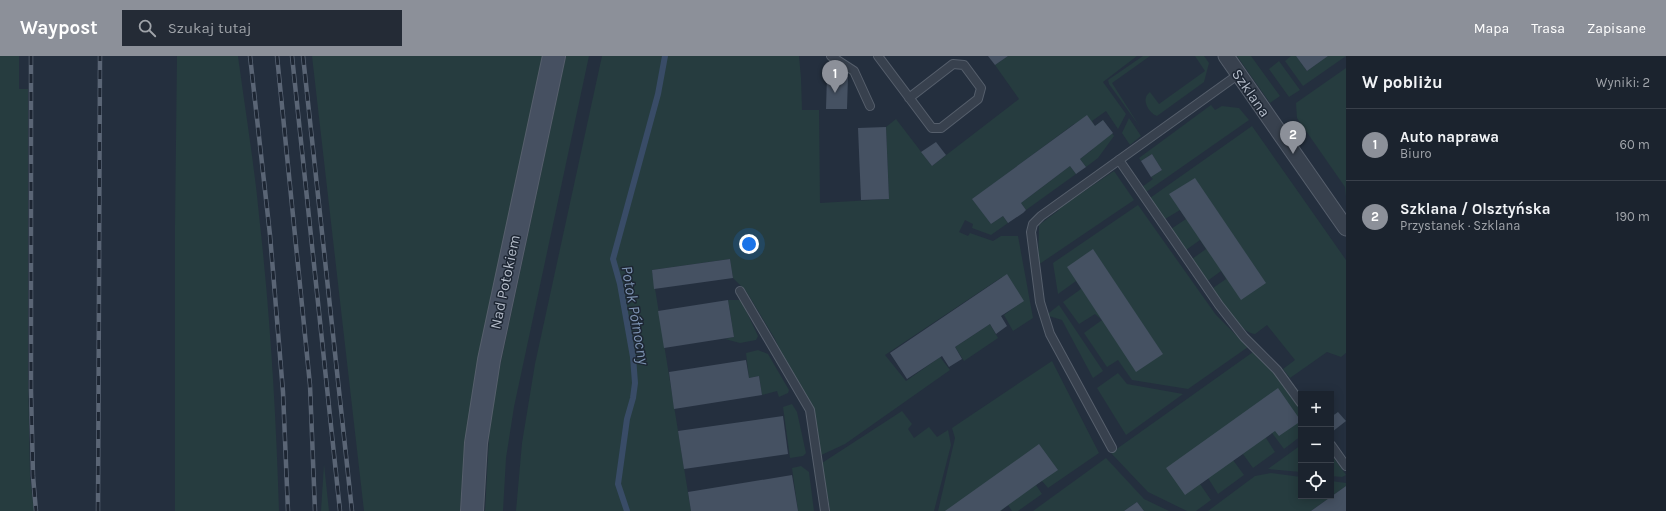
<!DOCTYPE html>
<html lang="pl">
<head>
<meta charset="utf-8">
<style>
  :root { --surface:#1b232e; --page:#242b36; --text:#f1f3f6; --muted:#a0a4aa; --line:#39404a; --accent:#8c9099 }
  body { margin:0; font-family:Karla,sans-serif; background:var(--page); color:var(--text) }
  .controls { position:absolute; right:12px; bottom:12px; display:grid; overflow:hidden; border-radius:0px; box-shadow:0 2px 10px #0003 }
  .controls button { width:36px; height:36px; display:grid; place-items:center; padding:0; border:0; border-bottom:1px solid var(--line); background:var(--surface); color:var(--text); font:20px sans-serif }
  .you { position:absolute; left:749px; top:188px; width:14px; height:14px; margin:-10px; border:3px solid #fff; border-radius:50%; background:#1a73e8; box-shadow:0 0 0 6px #1a73e833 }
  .badge { display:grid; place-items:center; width:26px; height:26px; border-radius:50%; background:var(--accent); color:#fff; font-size:13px; font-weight:700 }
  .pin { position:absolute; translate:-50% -33px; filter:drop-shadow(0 1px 2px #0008) }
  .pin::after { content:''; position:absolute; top:21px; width:14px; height:12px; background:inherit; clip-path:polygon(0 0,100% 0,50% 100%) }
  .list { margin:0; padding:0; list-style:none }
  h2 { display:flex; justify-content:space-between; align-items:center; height:52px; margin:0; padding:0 16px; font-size:17px }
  h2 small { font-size:13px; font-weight:400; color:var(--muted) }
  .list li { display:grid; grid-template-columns:26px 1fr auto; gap:12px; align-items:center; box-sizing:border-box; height:72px; padding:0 16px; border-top:1px solid var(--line) }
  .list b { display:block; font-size:15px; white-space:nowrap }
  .list p { margin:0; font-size:13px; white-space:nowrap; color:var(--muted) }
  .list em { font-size:13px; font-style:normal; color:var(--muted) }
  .icon { flex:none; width:22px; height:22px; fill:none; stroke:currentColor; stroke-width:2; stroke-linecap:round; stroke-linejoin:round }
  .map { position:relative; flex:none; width:1346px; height:455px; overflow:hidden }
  header { display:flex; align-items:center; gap:24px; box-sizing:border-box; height:56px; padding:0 20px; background:var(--accent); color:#fff }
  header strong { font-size:19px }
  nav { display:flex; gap:22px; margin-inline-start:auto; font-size:14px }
  .search { width:280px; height:36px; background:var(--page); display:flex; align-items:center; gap:10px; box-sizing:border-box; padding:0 14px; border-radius:0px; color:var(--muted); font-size:15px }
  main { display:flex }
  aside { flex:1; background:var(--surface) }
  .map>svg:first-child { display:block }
  .green { fill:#263c3f }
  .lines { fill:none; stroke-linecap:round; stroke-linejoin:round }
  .stream { stroke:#394c67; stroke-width:6 }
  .building { fill:#455162 }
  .lane-casing { stroke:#565f6c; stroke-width:10 }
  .street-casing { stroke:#565f6c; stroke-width:17 }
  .secondary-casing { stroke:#565f6c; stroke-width:24 }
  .lane { stroke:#38414e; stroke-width:8 }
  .street { stroke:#38414e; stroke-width:15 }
  .secondary { stroke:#465061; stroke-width:22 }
  .rail-casing { stroke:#5a6575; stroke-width:4.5 }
  .rail { stroke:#1d2633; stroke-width:3; stroke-dasharray:9; stroke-linecap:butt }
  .labels { text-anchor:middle; stroke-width:3; stroke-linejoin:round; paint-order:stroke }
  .street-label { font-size:15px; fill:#b4bcc9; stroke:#1d2633 }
  .water-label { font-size:16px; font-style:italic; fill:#7c92b1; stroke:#1d2633 }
</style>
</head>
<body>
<header>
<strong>Waypost</strong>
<div class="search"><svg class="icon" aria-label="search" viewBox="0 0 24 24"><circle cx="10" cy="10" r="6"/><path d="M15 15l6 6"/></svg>Szukaj tutaj</div>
<nav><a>Mapa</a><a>Trasa</a><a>Zapisane</a></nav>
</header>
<main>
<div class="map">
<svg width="1346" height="455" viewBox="0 0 1346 455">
  <rect width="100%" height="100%" fill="#242f3e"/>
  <g class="green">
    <path d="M0,0H19V33H28V318L30,420L34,455H0Z"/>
    <path d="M177,0H238C245,53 254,106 259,159C270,257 276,356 279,455H175V169Z"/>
    <path d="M312,0H544L473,337L464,400L460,455H364Z"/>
    <path d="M566,0H589L514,351L506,402L503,455H485L490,365L500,311Z"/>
    <path d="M602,0H799L801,22L802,54H819L820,147L889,143L886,71L896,63L932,110L1019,43L995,9L1008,0H1137L1103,26L1126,58L1118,73L1106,55L1092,65L1095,70L1103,64L1114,80L1098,102L1086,111L1080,103L1093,93L1074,68L973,143L991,168L1003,160L1008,167L991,179L972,172L973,168L965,164L959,176L968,180L970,177L993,185L1001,180H1018L1033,262L1013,275L1004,259L1020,247L1002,221L885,299L906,325L940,301L950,314L845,388L817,401L807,352L775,283L746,235L733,222L730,203L652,214L691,455H516L522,387L535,308Z"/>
    <path d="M1143,0H1150L1112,27L1140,71L1109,28L1108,24Z"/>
    <path d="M1195,0H1204L1209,7L1204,26L1157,60C1149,57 1140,43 1150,36L1159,48L1205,15Z"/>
    <path d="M1237,0H1251L1280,40L1270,47Z"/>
    <path d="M1291,0H1296L1307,15L1328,0H1346L1303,30L1285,5Z"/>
    <path d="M1279,5L1300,34L1289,41L1269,13Z"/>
    <path d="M1346,12V141L1345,131L1297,62L1296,47Z"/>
    <path d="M1211,49L1215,54L1222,50L1239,52L1249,64L1146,136L1142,131L1153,123L1151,121L1162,114L1152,98L1141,105L1139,102Z"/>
    <path d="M1129,62L1141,80L1130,89L1122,77Z"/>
    <path d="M1252,70L1346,204V297L1341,301L1327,296L1290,322L1283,313L1295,304L1267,269L1255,278C1241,278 1221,243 1213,232L1226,223L1221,215L1206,226L1192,203L1206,193L1200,184L1186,194L1171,173L1186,163L1180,154L1165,163L1150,142Z"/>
    <path d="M1070,110L1076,118L1026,154L1021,147Z"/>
    <path d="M1114,115L1134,144L1038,209L1039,169L1059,154L1058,153Z"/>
    <path d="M1138,149L1216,259L1248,291L1188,333L1132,324L1118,304L1107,311L1084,277L1102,264L1095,258L1079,268L1063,246L1081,233L1076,225L1058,238L1053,207Z"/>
    <path d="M728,244H741L758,280L756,284L740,287L725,283L734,281Z"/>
    <path d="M1059,249L1103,315L1093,322L1062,264L1049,260V257Z"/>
    <path d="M990,268L998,282L964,305L955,291Z"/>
    <path d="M758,294L768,298L789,334L788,337L779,341L777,335L762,339L759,320L749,322L746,297Z"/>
    <path d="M1253,296L1276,319L1301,355V380L1284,393L1272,377L1266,382L1275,396L1253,412L1243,398L1233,404L1244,419L1218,438L1208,422L1200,428L1211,444L1196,455H1187L1148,436L1111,397Z"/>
    <path d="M1052,305L1099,397L1048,432L1042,425L1036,429L1042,438L1018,455H1012L1008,449L1001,455H938L955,382L952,372Z"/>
    <path d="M1118,317L1127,328L1183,338L1126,379L1097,332Z"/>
    <path d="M792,348L797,356L806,397L803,400L790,402L783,351Z"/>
    <path d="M902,355L912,368L908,373L914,382L929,371L937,381L948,374L951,389L934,455H830L822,407Z"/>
    <path d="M1301,389V416L1268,413Z"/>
    <path d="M1331,398L1346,419L1342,421L1331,420Z"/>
    <path d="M1106,402L1144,443L1169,455H1144L1137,446L1124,455H1033Z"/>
    <path d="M324,408L329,455H321Z"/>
    <path d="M801,410L809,416L814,455H798L792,412Z"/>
    <path d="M1271,417L1301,421V440H1331V425L1346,427V430L1311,455H1208L1255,420Z"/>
  </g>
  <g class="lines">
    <path class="stream" d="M627,455L618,428L627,363L633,342L635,327L633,301L620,228L613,203L658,38L665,0"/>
  </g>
  <g class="building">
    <path d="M988,0H1008L995,9Z"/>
    <path d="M1296,0H1328L1307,15Z"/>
    <path d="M827,19L848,20L847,53H826Z"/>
    <path d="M1087,59L1095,70L1103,64L1113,77L1080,103L1086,111L1076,118L1070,110L1021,147L1026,154L1023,157L1008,167L1003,160L991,168L972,143Z"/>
    <path d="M886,71L889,143L861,144L858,72Z"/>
    <path d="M936,86L946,99L932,110L921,96Z"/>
    <path d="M1152,98L1162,114L1151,121L1141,105Z"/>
    <path d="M1195,122L1266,227L1241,244L1169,138Z"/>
    <path d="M1093,193L1163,298L1136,316L1067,211Z"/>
    <path d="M730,203L733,222L654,233L652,214Z"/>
    <path d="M1007,218L1024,245L1001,260L1007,270L996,278L990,268L955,291L962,303L949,311L942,300L907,323L890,297Z"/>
    <path d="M728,244L734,281L664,292L658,255Z"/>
    <path d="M746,304L749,322L759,320L762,339L674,353L669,316Z"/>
    <path d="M1278,332L1301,365L1279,380L1275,375L1185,439L1166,412Z"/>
    <path d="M1338,356L1346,365L1332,376L1331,361Z"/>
    <path d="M783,360L788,398L684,413L678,375Z"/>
    <path d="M1039,388L1058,414L1036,429L1000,455H945Z"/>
    <path d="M792,419L798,455H691L688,436Z"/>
    <path d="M1346,430V455H1311Z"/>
    <path d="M1137,446L1144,455H1124Z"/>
  </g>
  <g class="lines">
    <g class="lane-casing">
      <g id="lane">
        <path d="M831,0L854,15L870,50"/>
        <path d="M878,0L932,72H941L978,43L981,32L964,9L953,8L909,42"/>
        <path d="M1119,104L1219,249L1244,281L1277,314L1301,347"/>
        <path d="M740,235L810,354L825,455"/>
        <path d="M1331,389L1346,410"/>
        <path d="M1112,392L1050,278L1040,246L1031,176L1033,168L1041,160L1239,18"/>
      </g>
    </g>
    <g class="street-casing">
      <path id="street" d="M1226,0L1346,172"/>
    </g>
    <g class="secondary-casing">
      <path id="secondary" d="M472,455L476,387L489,304L554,0"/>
    </g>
    <use href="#lane" class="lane"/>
    <use href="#street" class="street"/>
    <use href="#secondary" class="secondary"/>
    <g class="rail-casing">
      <g id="rail">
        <path d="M31,0V334L33,420L36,455"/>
        <path d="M250,0L270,179L283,336L288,455"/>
        <path d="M277,0L310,329L315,455"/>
        <path d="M292,0L340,455"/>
        <path d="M303,0L352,455"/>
        <path d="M98,455L100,0"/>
      </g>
    </g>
    <use href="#rail" class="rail"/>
  </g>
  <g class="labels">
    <g class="street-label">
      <text transform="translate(1251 37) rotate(55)" y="5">Szklana</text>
      <text transform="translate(505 226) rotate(-78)" y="5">Nad Potokiem</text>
    </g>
    <g class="water-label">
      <text transform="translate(636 259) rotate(80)" y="6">Potok Północny</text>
    </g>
  </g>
</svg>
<div class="controls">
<button>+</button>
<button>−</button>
<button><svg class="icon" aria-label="locate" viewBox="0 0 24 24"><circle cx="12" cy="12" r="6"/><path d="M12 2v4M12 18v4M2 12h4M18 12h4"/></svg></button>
</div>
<div class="you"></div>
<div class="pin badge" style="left:835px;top:37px">1</div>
<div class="pin badge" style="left:1293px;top:98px">2</div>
</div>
<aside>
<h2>W pobliżu<small>Wyniki: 2</small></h2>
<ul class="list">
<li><span class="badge">1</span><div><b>Auto naprawa</b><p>Biuro</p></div><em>60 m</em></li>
<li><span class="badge">2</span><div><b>Szklana / Olsztyńska</b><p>Przystanek · Szklana</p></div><em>190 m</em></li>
</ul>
</aside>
</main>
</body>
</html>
